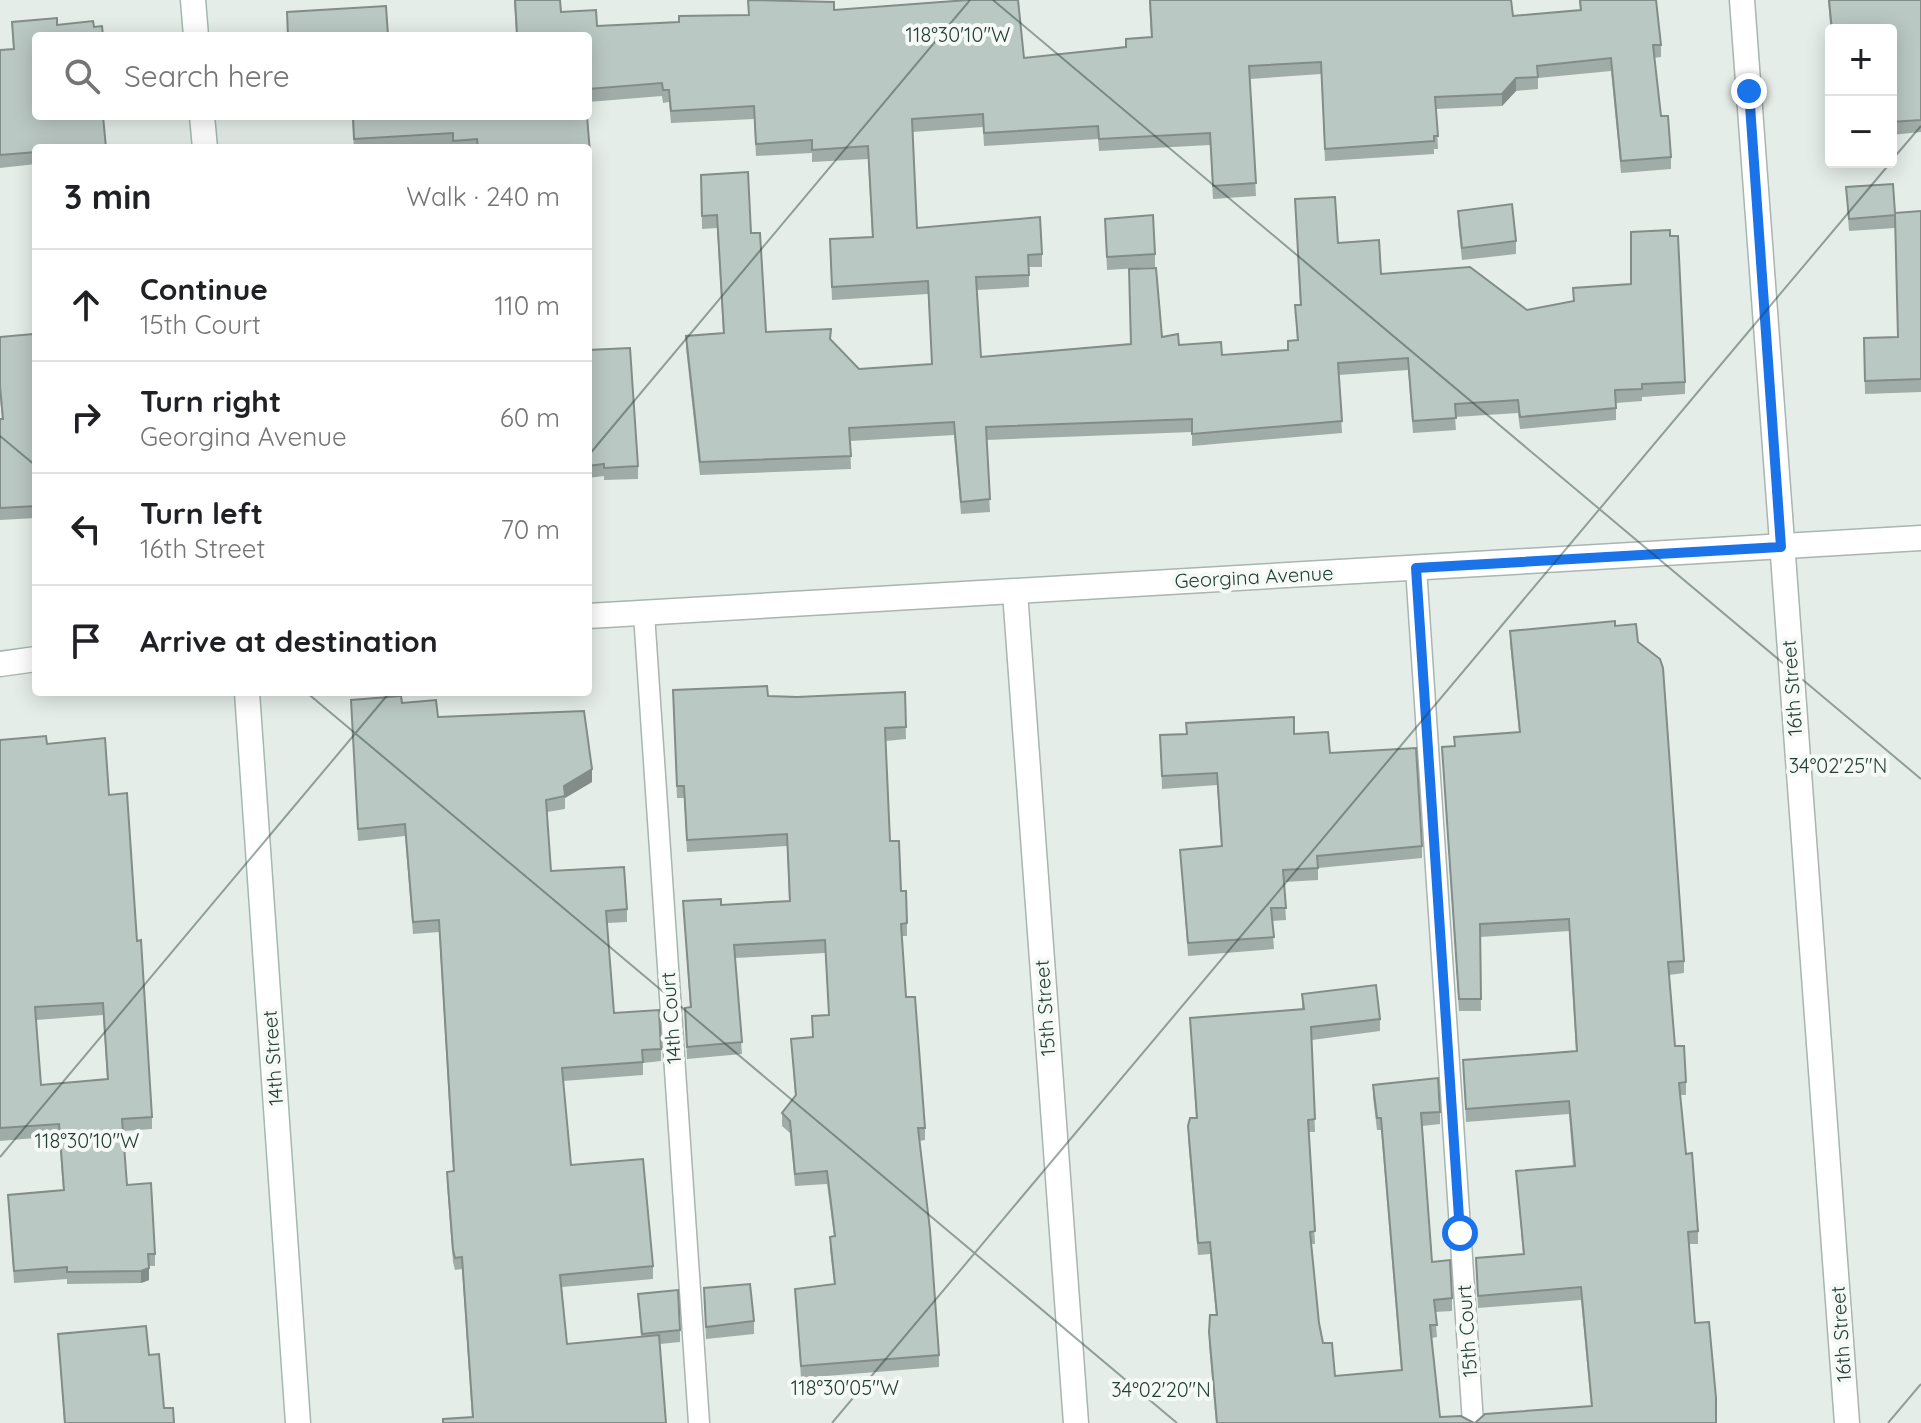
<!DOCTYPE html>
<html lang="en">
<head>
<meta charset="utf-8">
<style>
  :root { --surface:#fff; --page:#f6f6f6; --text:#202124; --muted:#757577; --line:#e0e0e0 }
  body { margin:0; font-family:Quicksand,sans-serif; background:var(--page); color:var(--text) }
  .controls { position:absolute; right:24px; top:24px; display:grid; overflow:hidden; border-radius:8px; box-shadow:0 4px 20px #0003 }
  .controls button { width:72px; height:72px; display:grid; place-items:center; padding:0; border:0; border-bottom:2px solid var(--line); background:var(--surface); color:var(--text); font:40px sans-serif }
  .stop { position:absolute; width:24px; height:24px; margin:-18px; border:6px solid #1a73e8; border-radius:50%; background:#fff }
  .stop.end { background:#1a73e8; border-color:#fff; box-shadow:0 2px 8px #0008 }
  .list { margin:0; padding:0; list-style:none }
  h2 { display:flex; justify-content:space-between; align-items:center; height:104px; margin:0; padding:0 32px; font-size:34px }
  h2 small { font-size:26px; font-weight:400; color:var(--muted) }
  .list li { display:grid; grid-template-columns:52px 1fr auto; gap:24px; align-items:center; box-sizing:border-box; height:112px; padding:0 32px; border-top:2px solid var(--line) }
  .list b { display:block; font-size:30px; white-space:nowrap }
  .list p { margin:0; font-size:26px; white-space:nowrap; color:var(--muted) }
  .list em { font-size:26px; font-style:normal; color:var(--muted) }
  .icon { flex:none; width:44px; height:44px; fill:none; stroke:currentColor; stroke-width:2; stroke-linecap:round; stroke-linejoin:round }
  .map { position:relative; flex:none; width:1921px; height:1423px; overflow:hidden }
  .search { position:absolute; background:var(--surface); box-shadow:0 4px 20px #0003; left:32px; top:32px; width:560px; height:88px; display:flex; align-items:center; gap:20px; box-sizing:border-box; padding:0 28px; border-radius:8px; color:var(--muted); font-size:30px }
  .panel { position:absolute; background:var(--surface); box-shadow:0 4px 20px #0003; left:32px; top:144px; width:560px; height:552px; border-radius:8px }
  .map>svg:first-child { display:block }
  .lines { fill:none; stroke-linecap:round; stroke-linejoin:round }
  .lane-casing { stroke:#a8b5b0; stroke-width:23 }
  .street-casing { stroke:#a8b5b0; stroke-width:27 }
  .secondary-casing { stroke:#a4b8b1; stroke-width:27 }
  .lane { stroke:#fff; stroke-width:20 }
  .street { stroke:#fff; stroke-width:24 }
  .secondary { stroke:#fff; stroke-width:24 }
  .wall { fill:#a0aca8; fill-rule:evenodd }
  .shaded-wall { fill:#828c88 }
  .building { fill:#bac8c3; stroke:#828c88; stroke-width:2; fill-rule:evenodd }
  .route { stroke:#1a73e8; stroke-width:10 }
  .ticks { fill:none; stroke:#253e38; stroke-width:2; stroke-opacity:0.45 }
  .labels { text-anchor:middle; stroke-width:8; stroke-linejoin:round; paint-order:stroke }
  .street-label { font-size:20px; fill:#253e38; stroke:#f5faf7 }
  .ticks-label { font-size:20px; text-anchor:middle; fill:#253e38; stroke:#f5faf7; stroke-width:8; stroke-linejoin:round; paint-order:stroke }
</style>
</head>
<body>
<div class="map">
<svg width="1921" height="1423" viewBox="0 0 1921 1423">
  <rect width="100%" height="100%" fill="#e5ede9"/>
  <g class="lines">
    <g class="lane-casing">
      <g id="lane">
        <path d="M1416,568L1473,1423"/>
        <path d="M644,614L699,1423"/>
      </g>
    </g>
    <g class="street-casing">
      <g id="street">
        <path d="M1742,0L1847,1423"/>
        <path d="M1015,592L1076,1423"/>
        <path d="M588,616L1921,538"/>
        <path d="M0,664L36,659"/>
      </g>
    </g>
    <g class="secondary-casing">
      <g id="secondary">
        <path d="M193,0L196,36"/>
        <path d="M202,116L205,148"/>
        <path d="M247,692L298,1423"/>
      </g>
    </g>
    <use href="#lane" class="lane"/>
    <use href="#street" class="street"/>
    <use href="#secondary" class="secondary"/>
  </g>
  <g class="wall">
    <path d="M514,0H560L561,12L597,26L679,22L748,15V0H786L834,10L1024,58L1126,47L1151,37L1149,0H1511L1513,16L1580,10L1579,0H1656L1661,45V57L1654,58L1661,116L1671,157V169L1621,173L1611,71L1538,78V89L1516,91L1502,106L1436,109L1438,149H1434V154L1325,161L1321,74L1250,79L1256,196L1213,199L1210,145L1099,151L1098,139L984,146L983,127L912,132L917,228L1042,254V267H1029V287L977,290L981,357L1131,344L1162,337L1179,345L1222,355L1288,350L1297,340L1295,305H1300L1295,199L1338,243L1381,274L1527,310L1573,301V288L1685,382V394L1642,397V401L1616,403V420L1520,429L1518,413L1455,417L1456,430L1413,433L1408,370L1339,375L1342,433L1192,446V432L986,440L990,512L961,514L954,435L850,441L851,469L700,475L686,348V336L723,333L717,228L702,229L701,175L751,233L766,332L830,339L859,369L932,364L928,294L832,300L830,251L872,237L868,159L812,162V153L756,156L754,119L671,123L669,102L663,103L662,96L588,102V36L516,34Z"/>
    <path d="M1828,0H1921V132L1891,135V30H1831V36Z"/>
    <path d="M12,22L36,148V164L0,168V50L13,49Z"/>
    <path d="M352,116H587L591,178H588V148H453V145L411,148H354Z"/>
    <path d="M1846,187L1895,213L1921,211V392L1865,394L1864,338L1898,337L1895,228L1849,231Z"/>
    <path d="M1458,211L1516,241V254L1462,260L1458,223Z"/>
    <path d="M1105,219L1155,254V267L1107,270Z"/>
    <path d="M0,337L36,365V518L0,520V419H2L0,398Z"/>
    <path d="M588,350L638,466V479L604,480V476L588,478Z"/>
    <path d="M1615,626L1638,642L1684,961V973L1669,975L1675,1046L1686,1082V1095H1680L1686,1154L1698,1231V1244H1689L1695,1323L1591,1406L1581,1300L1478,1308L1476,1258L1523,1254L1516,1171L1573,1166L1569,1114L1466,1122L1463,1060L1576,1051L1569,931L1480,937L1481,1011H1459L1442,747H1454V737L1519,732L1510,643V631Z"/>
    <path d="M905,692L906,739L886,741L890,841L907,923V936H902L906,997L925,1128V1140L919,1141L939,1355V1367L801,1378L795,1289L834,1284L830,1249V1237L834,1236L827,1184L795,1186L790,1133L782,1126V1113L795,1096L791,1039L813,1037L812,1016L829,1015L825,953L735,958L742,1054L687,1059L685,1008L690,1007L683,901L721,905L789,901L787,846L687,852L684,798H677L673,702L768,696L797,697Z"/>
    <path d="M351,700L402,703L438,717L592,782L565,798V809L547,812L551,871L627,909V922L607,923L614,1013L661,1049V1061L643,1063V1075L563,1081L571,1165L653,1266V1279L562,1287L567,1344L641,1337L638,1294L680,1330V1342L660,1344L472,1417L462,1269L455,1270L453,1262L447,1184V1172L453,1171L439,932L413,934L405,836L358,841Z"/>
    <path d="M1186,723L1294,734L1330,753L1422,846V858L1318,868V880L1284,882L1286,920L1272,921L1274,949L1188,956L1180,850L1221,846L1217,785L1162,789L1160,735L1186,734Z"/>
    <path d="M0,740L47,744L109,795L137,941L152,1117V1129L123,1131L127,1185L155,1254V1266H149V1280L141,1283L67,1284V1279L14,1283L8,1195L63,1190L59,1136L0,1141ZM103,1015L107,1079L41,1085L36,1020Z"/>
    <path d="M1302,994L1380,1019V1031L1312,1040L1315,1132H1309L1315,1244H1311L1319,1323L1323,1343L1335,1376L1401,1370L1381,1130H1377L1373,1097V1085L1440,1112V1124L1422,1126L1432,1262L1452,1298V1311L1435,1312L1437,1337L1432,1338L1440,1417L1474,1423H1216L1209,1344L1210,1315H1216L1210,1254L1198,1255L1188,1138V1126L1196,1118L1190,1018L1302,1009Z"/>
    <path d="M704,1288L754,1321V1334L706,1339Z"/>
    <path d="M58,1334L149,1355L164,1408L174,1423H64Z"/>
  </g>
  <g class="shaded-wall">
    <path d="M1516,78V91L1502,106V94Z"/>
    <path d="M592,769V782L565,798L564,786Z"/>
    <path d="M149,1268V1280L141,1283V1271Z"/>
  </g>
  <g class="building">
    <path d="M515,0H560L561,12L596,10L597,26L679,22V16L749,15L748,0L834,2V10L968,0H1018L1024,58L1126,47V39L1152,37L1150,0H1511L1513,16L1581,10L1580,0H1656L1661,45H1653L1661,116H1668L1671,157L1621,161L1611,58L1537,66L1538,77L1516,78L1502,94L1435,97L1438,136H1434V141L1325,149L1321,62L1249,66L1256,183L1213,186L1210,133L1099,139L1098,126L984,133L983,114L912,119L917,228L1040,217L1042,254L1028,255L1029,275L976,277L981,357L1131,344L1129,269L1156,268L1162,337L1178,334L1179,345L1221,342L1222,355L1288,350V341L1298,340L1295,305H1301L1295,199L1335,197L1338,243L1379,240L1381,274L1470,267L1527,310L1574,301L1573,288L1631,284V232L1670,230V236H1678L1685,382L1642,384V389L1615,390L1616,408L1520,417L1518,400L1455,404L1456,418L1413,421L1408,358L1338,363L1342,421L1192,434V419L986,427L990,499L961,502L954,422L849,428L851,456L700,462L686,336L724,333L717,215L702,216L701,175L748,172L751,233H760L766,332L831,329L830,339L859,369L932,364L928,281L832,287L830,239L873,237L868,146L812,150V140L756,144L754,106L671,111L669,90H663L662,83L588,89V36H488L517,34Z"/>
    <path d="M1829,0H1921V120L1891,122V30H1832Z"/>
    <path d="M386,6L388,36H288L287,12Z"/>
    <path d="M57,18V25L93,21L94,27L102,26L103,36H36V116H103L106,148H36V152L0,155V50L14,49L12,22Z"/>
    <path d="M353,116H587L591,165H588V148H478L477,139L453,141V133L354,139Z"/>
    <path d="M1893,184L1895,213L1921,211V379L1865,381L1864,338L1898,337L1895,215L1849,219L1846,187Z"/>
    <path d="M1512,204L1516,241L1462,248L1458,211Z"/>
    <path d="M1153,215L1155,254L1107,257L1105,219Z"/>
    <path d="M33,334L36,365V506L0,508V419H3L0,386V337Z"/>
    <path d="M630,348L638,466L604,468V464L588,466V350Z"/>
    <path d="M1615,621V626L1636,624L1638,642L1660,659L1663,668L1684,961L1668,962L1675,1046H1684L1686,1082L1679,1083L1686,1154L1692,1153L1698,1231L1688,1232L1695,1323L1709,1322L1716,1398V1423H1475L1485,1414L1592,1406L1581,1287L1478,1296L1476,1258L1524,1254L1516,1171L1575,1166L1569,1101L1466,1109L1463,1060L1577,1051L1569,919L1480,924L1481,999H1459L1442,747L1455,746L1454,737L1520,732L1510,631Z"/>
    <path d="M767,686L768,696L797,697L905,692L906,727L885,728L890,841H899L901,891H906L907,923L901,924L906,997H915L925,1128H918L930,1230L939,1355L801,1366L795,1289L835,1284L830,1237L835,1236L827,1171L795,1174L790,1121L782,1113L796,1095L791,1039L813,1037L812,1016L829,1015L825,940L734,945L742,1042L687,1047L685,1008L691,1007L683,901L721,899V905L790,901L787,834L687,840L684,786H677L673,690Z"/>
    <path d="M401,696L402,703L436,700L438,717L584,711L592,769L564,786L565,796L546,800L551,871L624,867L627,909L606,911L614,1013L659,1010L661,1049L642,1050L643,1062L562,1068L571,1165L643,1159L653,1266L560,1275L567,1344L659,1335L666,1423H443V1419L473,1417L462,1257L455,1258L453,1250L447,1172L454,1171L439,920L413,922L405,824L358,829L351,700Z"/>
    <path d="M1294,717V734L1328,732L1330,753L1416,748L1422,846L1317,856L1318,868L1283,870L1286,908H1271L1274,937L1188,943L1180,850L1222,846L1217,773L1162,776L1160,735L1187,734L1186,723Z"/>
    <path d="M46,736L47,744L105,738L109,795L127,793L137,941L141,940L152,1117L122,1119L127,1185L151,1183L155,1254H148L149,1268L141,1271L67,1272V1267L14,1271L8,1195L64,1190L59,1124L0,1128V740ZM103,1003L108,1079L41,1085L35,1007Z"/>
    <path d="M1376,985L1380,1019L1311,1027L1315,1119L1308,1120L1315,1231L1310,1232L1319,1323L1323,1343H1332L1335,1376L1402,1370L1381,1118H1377L1373,1085L1438,1078L1440,1112L1421,1113L1432,1262L1450,1260L1452,1298L1434,1300L1437,1325H1430L1440,1417L1461,1416L1474,1423H1217L1209,1332L1210,1315H1217L1210,1242L1198,1243L1188,1126L1190,1118H1197L1190,1018L1304,1009L1302,994Z"/>
    <path d="M750,1284L754,1321L706,1327L704,1288Z"/>
    <path d="M678,1290L680,1330L642,1334L638,1294Z"/>
    <path d="M146,1326L149,1355L159,1354L164,1408H173L174,1423H65L58,1334Z"/>
  </g>
  <g class="lines">
    <path class="route" d="M1460,1233L1416,568L1781,547L1749,91"/>
  </g>
  <path class="ticks" d="M993,0L1921,779M1891,161L1921,126M0,436L36,466M588,456L970,0M306,692L1177,1423M0,1157L390,692M832,1423L1891,162M1888,1423L1921,1384"/>
  <g class="labels">
    <g class="street-label">
      <text transform="translate(1254 577) rotate(-3)" y="7">Georgina Avenue</text>
      <text transform="translate(1792 688) rotate(-94)" y="7">16th Street</text>
      <text transform="translate(1045 1008) rotate(-94)" y="7">15th Street</text>
      <text transform="translate(671 1018) rotate(-94)" y="7">14th Court</text>
      <text transform="translate(273 1058) rotate(-94)" y="7">14th Street</text>
      <text transform="translate(1467 1331) rotate(-94)" y="7">15th Court</text>
      <text transform="translate(1841 1334) rotate(-94)" y="7">16th Street</text>
    </g>
  </g>
  <g class="ticks-label">
    <text x="958" y="42">118°30'10"W</text>
    <text x="1838" y="773">34°02'25"N</text>
    <text x="87" y="1148">118°30'10"W</text>
    <text x="845" y="1395">118°30'05"W</text>
    <text x="1161" y="1397">34°02'20"N</text>
  </g>
</svg>
<div class="controls">
<button>+</button>
<button>−</button>
</div>
<div class="stop" style="left:1460px;top:1233px"></div>
<div class="stop end" style="left:1749px;top:91px"></div>
<div class="search"><svg class="icon" aria-label="search" viewBox="0 0 24 24"><circle cx="10" cy="10" r="6"/><path d="M15 15l6 6"/></svg>Search here</div>
<section class="panel">
<h2>3 min<small>Walk · 240 m</small></h2>
<ul class="list">
<li><svg class="icon" aria-label="ahead" viewBox="0 0 24 24"><path d="M12 20V5M6 11l6-6 6 6"/></svg><div><b>Continue</b><p>15th Court</p></div><em>110 m</em></li>
<li><svg class="icon" aria-label="right" viewBox="0 0 24 24"><path d="M7 20v-9h11M14 6l5 5-5 5"/></svg><div><b>Turn right</b><p>Georgina Avenue</p></div><em>60 m</em></li>
<li><svg class="icon" aria-label="left" viewBox="0 0 24 24"><path d="M17 20v-9H6M10 6l-5 5 5 5"/></svg><div><b>Turn left</b><p>16th Street</p></div><em>70 m</em></li>
<li><svg class="icon" aria-label="arrive" viewBox="0 0 24 24"><path d="M6 21V4h12l-3 4 3 4H6"/></svg><div><b>Arrive at destination</b></div></li>
</ul>
</section>
</div>
</body>
</html>
